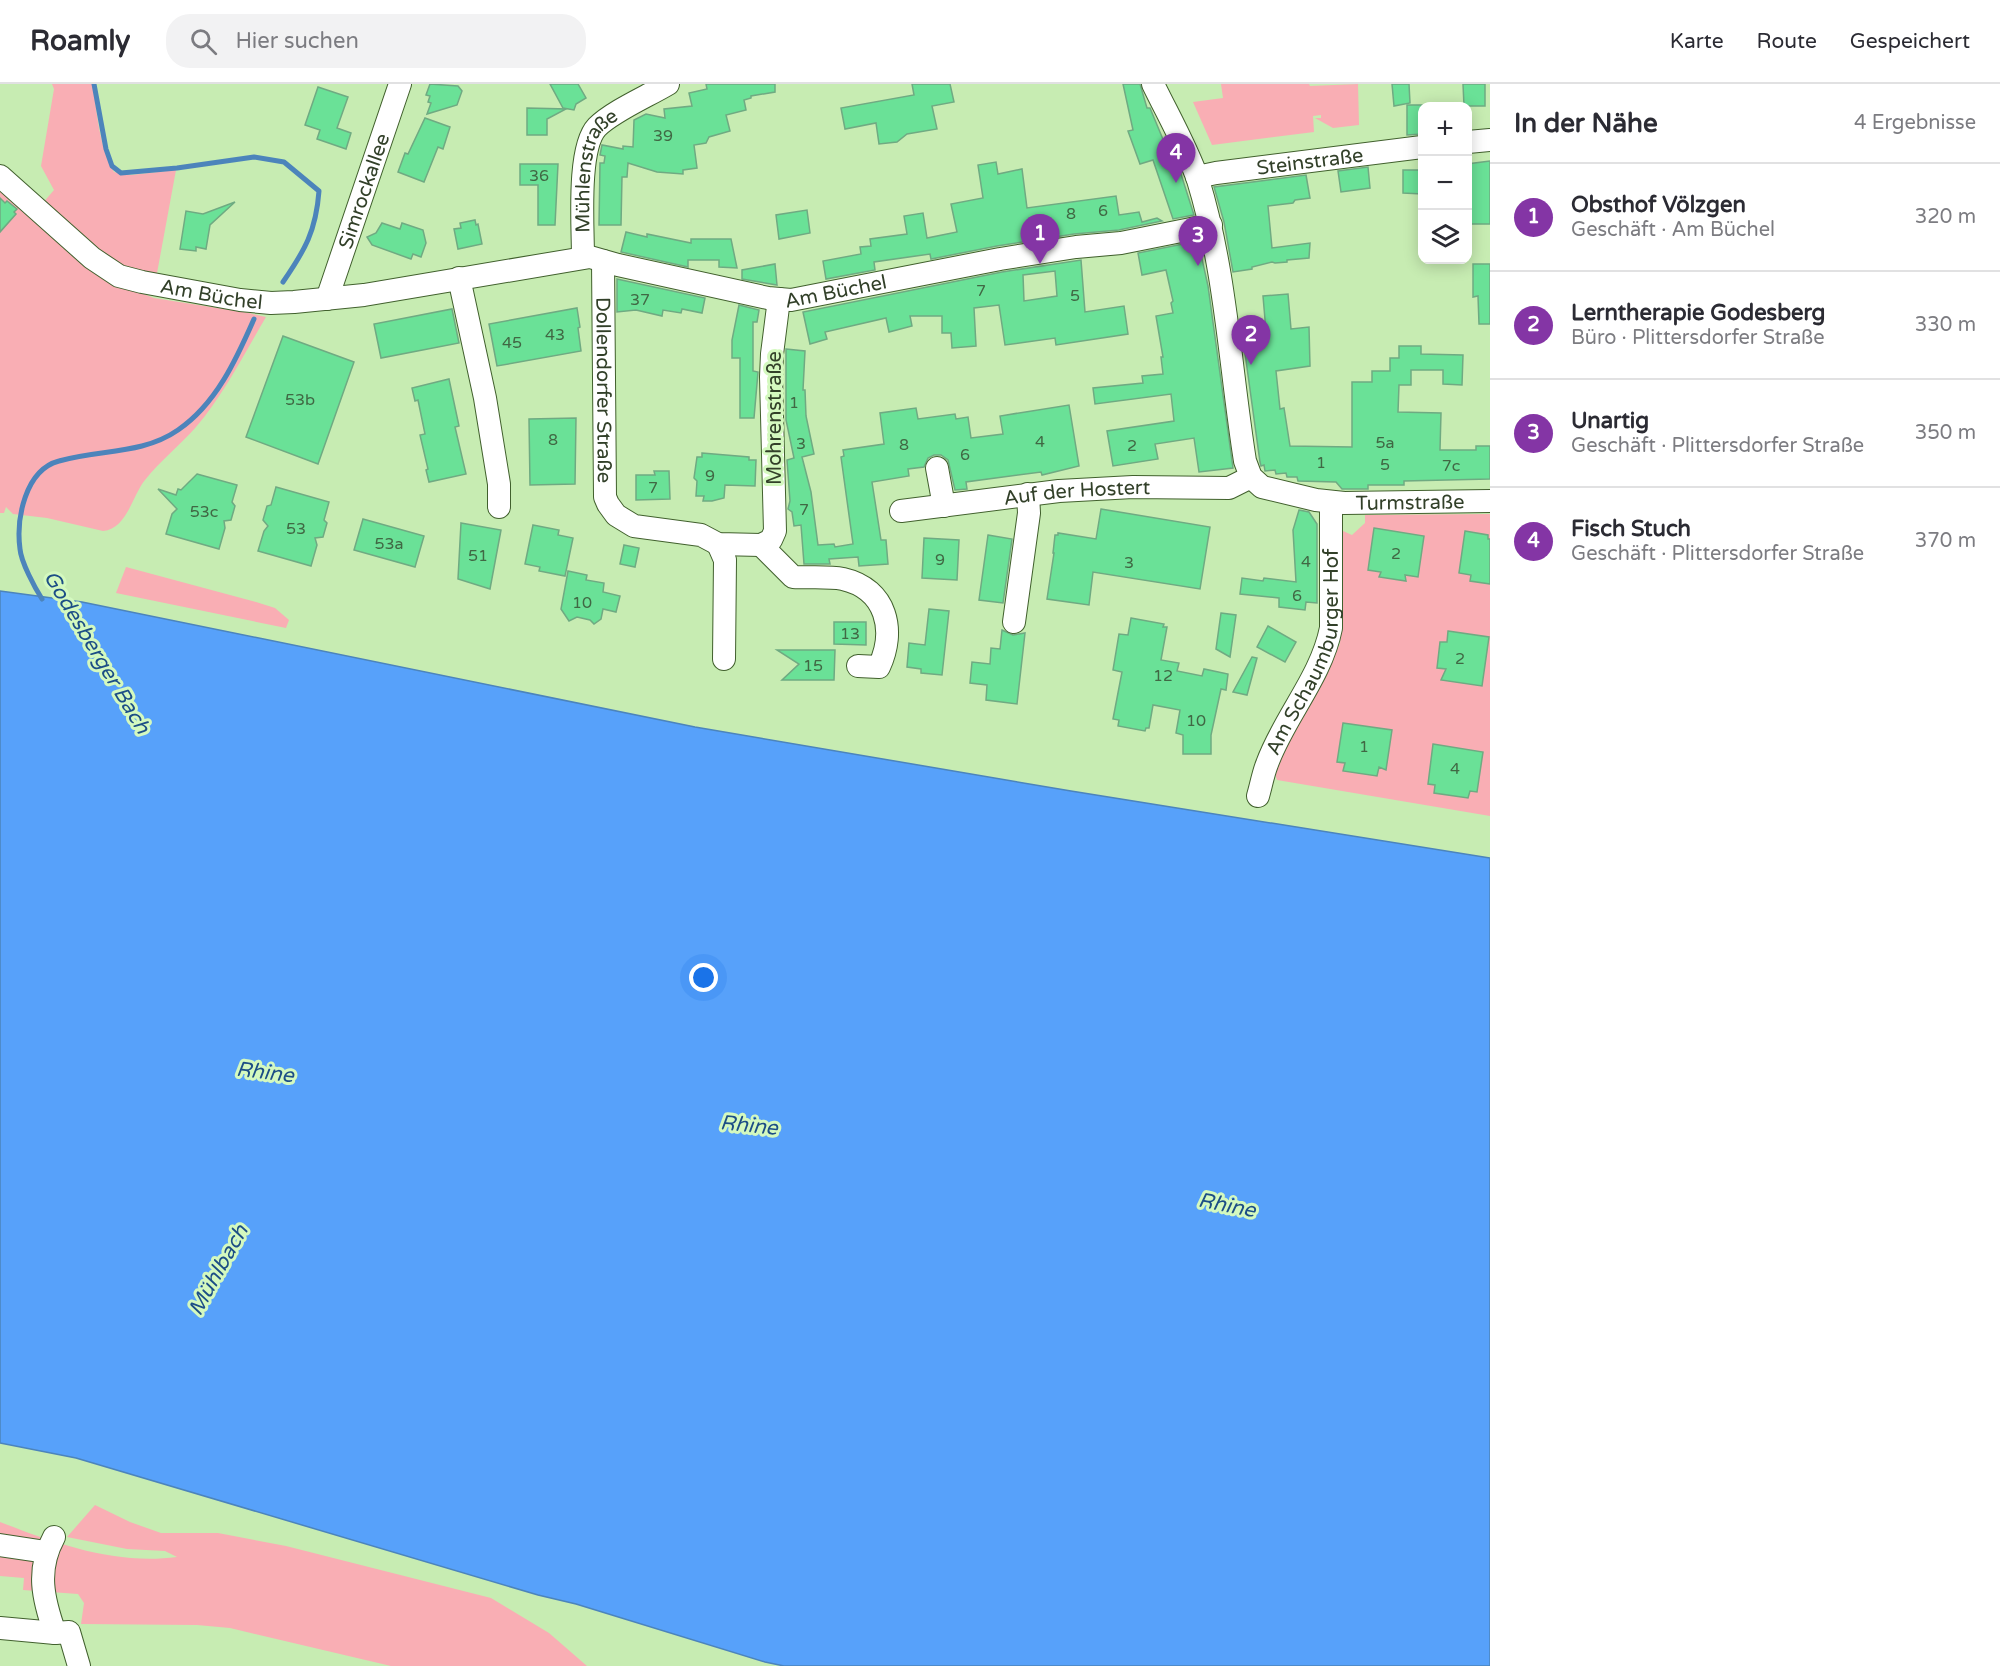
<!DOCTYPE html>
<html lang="de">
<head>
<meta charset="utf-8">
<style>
  :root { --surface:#fff; --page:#f2f2f3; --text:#2b2b33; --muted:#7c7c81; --line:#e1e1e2; --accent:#8435a5 }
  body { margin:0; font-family:"Varela Round",sans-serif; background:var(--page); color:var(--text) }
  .controls { position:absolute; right:18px; top:18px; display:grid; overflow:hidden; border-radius:12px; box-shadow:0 3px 15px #0003 }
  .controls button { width:54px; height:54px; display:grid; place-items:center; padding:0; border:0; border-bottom:2px solid var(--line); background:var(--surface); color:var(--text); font:30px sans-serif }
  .you { position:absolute; left:704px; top:894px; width:21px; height:21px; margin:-15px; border:4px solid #fff; border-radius:50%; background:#1a73e8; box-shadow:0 0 0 9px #1a73e833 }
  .badge { display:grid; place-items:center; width:39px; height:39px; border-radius:50%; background:var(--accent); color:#fff; font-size:20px; font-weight:700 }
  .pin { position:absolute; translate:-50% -50px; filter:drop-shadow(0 2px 3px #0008) }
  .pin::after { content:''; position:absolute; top:32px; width:21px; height:18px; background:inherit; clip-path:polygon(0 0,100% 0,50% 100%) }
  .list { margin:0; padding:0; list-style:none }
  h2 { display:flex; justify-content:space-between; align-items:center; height:78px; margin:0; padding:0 24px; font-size:26px }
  h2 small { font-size:20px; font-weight:400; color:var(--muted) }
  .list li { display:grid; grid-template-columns:39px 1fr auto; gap:18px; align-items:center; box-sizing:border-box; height:108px; padding:0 24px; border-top:2px solid var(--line) }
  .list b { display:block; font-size:22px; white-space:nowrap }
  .list p { margin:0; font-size:20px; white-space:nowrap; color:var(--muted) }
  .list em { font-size:20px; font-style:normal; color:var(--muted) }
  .icon { flex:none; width:33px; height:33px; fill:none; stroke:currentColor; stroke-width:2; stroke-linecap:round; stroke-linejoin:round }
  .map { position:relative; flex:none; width:1490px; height:1582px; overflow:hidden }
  header { display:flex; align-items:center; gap:36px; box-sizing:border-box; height:84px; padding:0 30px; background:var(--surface); border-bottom:2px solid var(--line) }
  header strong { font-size:28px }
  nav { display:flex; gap:33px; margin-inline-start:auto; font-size:21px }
  .search { width:420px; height:54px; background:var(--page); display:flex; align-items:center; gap:15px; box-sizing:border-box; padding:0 21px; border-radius:24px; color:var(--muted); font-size:22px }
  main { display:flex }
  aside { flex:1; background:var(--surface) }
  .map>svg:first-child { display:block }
  .green { fill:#f9aeb4 }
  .water { fill:#57a1fa; stroke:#4c84bb; stroke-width:1.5 }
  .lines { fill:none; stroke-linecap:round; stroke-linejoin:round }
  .stream { stroke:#4c84bb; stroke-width:5 }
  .building { fill:#6ae197; stroke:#6faa82; stroke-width:1.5; fill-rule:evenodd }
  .minor-casing { stroke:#41602d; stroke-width:24 }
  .minor { stroke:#fff; stroke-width:22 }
  .labels { text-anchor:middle; stroke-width:6; stroke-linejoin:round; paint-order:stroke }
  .number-label { font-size:16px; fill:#406844 }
  .street-label { font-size:20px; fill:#324029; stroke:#d4f9bf }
  .water-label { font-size:21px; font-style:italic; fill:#1c4e86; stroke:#d4f9bf }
</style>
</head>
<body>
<header>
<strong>Roamly</strong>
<div class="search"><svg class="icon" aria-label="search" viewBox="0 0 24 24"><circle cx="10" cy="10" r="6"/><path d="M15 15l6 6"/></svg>Hier suchen</div>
<nav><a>Karte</a><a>Route</a><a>Gespeichert</a></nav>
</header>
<main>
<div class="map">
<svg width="1490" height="1582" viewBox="0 0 1490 1582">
  <rect width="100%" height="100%" fill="#c7ecb2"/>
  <g class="green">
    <path d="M52,0H93C97,30 99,62 114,88L131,91L176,86L155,200L115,186L42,120L54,106L41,82L54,5Z"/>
    <path d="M1221,0H1309L1310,2L1358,0L1359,41L1333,44L1315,34H1321V31L1313,32L1314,48L1212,61L1193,18L1223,14Z"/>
    <path d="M0,100L108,196L154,214L249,229L266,233C244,270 224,310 196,343C180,361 160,377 145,396C132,412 127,445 103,447L47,434L13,430L6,423L4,429H0Z"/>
    <path d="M1490,430V732L1277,696L1274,687L1340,560L1343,447L1352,451L1365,439V431Z"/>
    <path d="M126,483L256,518L275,524L289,536L286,544L116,509Z"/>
    <path d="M95,1421L130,1438L161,1449H218L286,1462L491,1514L549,1549L587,1582H391L230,1544L197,1541L81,1540L84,1519L78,1510L23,1506L24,1494L0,1492V1438C57,1460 115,1481 177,1473L165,1467L127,1465L67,1453Z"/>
  </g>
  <path class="water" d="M0,507L82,518L695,643L1071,707L1490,774V1582H784L765,1578L576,1520L538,1511L76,1374L0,1359Z"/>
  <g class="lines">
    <g class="stream">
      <path d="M94,0L106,65L112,82L121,89L177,84L254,73L284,78L319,107C316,147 305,166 283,198"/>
      <path d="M42,515C35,504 21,478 20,465C16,435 25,386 59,377C99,365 142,371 178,346C216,320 236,276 254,235"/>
    </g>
  </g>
  <g class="building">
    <path d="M430,0L458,2L462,7L457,21L427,30L431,19L428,18L430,12L426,11Z"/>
    <path d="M550,0H578L586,14L576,20L574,26L563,24Z"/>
    <path d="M706,0H775V8L751,12V14L744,16L746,26L726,31L730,47L709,53L706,59L694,61L697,84L683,86V90L657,88L628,79L627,93H622L621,141H599L600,79H604L605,72L600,71L602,61L623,65V62L633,63L634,36L646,30L665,34L664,25L692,22L689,9L707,5Z"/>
    <path d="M912,0H950L954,18L932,22L937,45L907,50L897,58L879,60L876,39L845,45L841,24L914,11Z"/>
    <path d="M1123,0H1140L1147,24H1150L1167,65L1169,64L1180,87L1194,131L1173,135L1153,76L1140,80L1128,47L1133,46Z"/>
    <path d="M1392,0H1409L1410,19L1394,22Z"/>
    <path d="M1463,0H1485V22H1464Z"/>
    <path d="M318,3L348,13L337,44L351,49L346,65L317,55L320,46L305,41Z"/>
    <path d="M1407,21H1422V50L1407,51Z"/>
    <path d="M527,24L566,25L547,35V51H527Z"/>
    <path d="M425,34L450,43L443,65L438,63L424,98L398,88L405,69L408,70Z"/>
    <path d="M1490,77V140H1467V80Z"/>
    <path d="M996,78L998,90L1022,85L1027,124L1116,112L1119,131L1139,128L1142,138L1157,134L1162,137L1119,146L1074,150L997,162L931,175L930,170L874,178L875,186L826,195L823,177L861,170L860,163L871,162L870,155L907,150L904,132L923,129L927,154L957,148L951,120L983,114L978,81Z"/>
    <path d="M520,80H558L555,141H538V101H520Z"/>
    <path d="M1368,83L1370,104L1341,108L1338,87Z"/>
    <path d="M1403,86H1422V110L1403,109Z"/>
    <path d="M1306,91L1310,114L1295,116L1293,119L1268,122L1272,164L1310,159L1309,174L1287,176V178L1275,179L1272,178L1252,183V185L1233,188L1224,138L1214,103Z"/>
    <path d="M0,114L5,119L7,117L17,125L14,128L16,130L0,148Z"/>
    <path d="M235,118L210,141L206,165L196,163V167L180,165L186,127L203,130Z"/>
    <path d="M807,126L810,149L779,155L776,131Z"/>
    <path d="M475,136L476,141L478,140L482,160L458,165L454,145L461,144L460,139Z"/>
    <path d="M382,139L400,145L402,139L423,146L426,159L421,173L413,170L411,175L372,161L367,153L376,149Z"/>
    <path d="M626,148L647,153V150L691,159V155H731L737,184L719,183V176H688V183L621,168Z"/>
    <path d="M1198,157L1208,202L1233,384L1199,388L1194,354L1155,360L1158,375L1113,382L1107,347L1174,337L1171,310L1095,320L1093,304L1143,299L1142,292L1163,290L1161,273H1163L1156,232L1173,229L1171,219L1173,217L1166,186L1142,191L1138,169Z"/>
    <path d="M1081,176L1085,228L1124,222L1128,250L1056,261L1055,254L1005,261L999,221L974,224L976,262L952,264L951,249H942V232H910L912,242L889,248L886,234L825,248L827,255L810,260L803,228L1002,188ZM1055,187L1057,212L1024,217L1023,191Z"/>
    <path d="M775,180L777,201L742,195V186Z"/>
    <path d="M1473,180H1490V240H1479L1478,212L1473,213Z"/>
    <path d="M617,195L705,214L702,229L682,225L681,229L663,226L662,232L636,226L617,228Z"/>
    <path d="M1288,210L1291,245L1309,243L1310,282L1276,287L1280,325L1284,324L1290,362L1352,363V298H1372V287H1390V274H1399V262H1421V270L1463,271L1462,301L1443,300V286H1411V301H1399L1398,328L1441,329L1440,366H1476V362H1490V395L1404,397V401H1368V405H1342L1336,398L1298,397L1297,393H1287L1286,389L1276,390L1275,386L1265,387L1264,381L1261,382L1260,378L1244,262L1267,259L1263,212Z"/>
    <path d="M739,221L759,226L757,238H753V287L758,288L754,334H740V274H732V256Z"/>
    <path d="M577,224L580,243L578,244L581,267L497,282L489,240Z"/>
    <path d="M452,225L459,259L381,274L374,240Z"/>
    <path d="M283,252L354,278L318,380L246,353Z"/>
    <path d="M786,265L805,267L803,306H805L806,332L814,370L802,373L811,408L818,461L834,460L835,463L853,460L841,373L844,372L843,366L884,360L880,329L916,324L918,335L955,330L956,335L968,333L971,354L1003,350L1000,332L1069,321L1079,382L1042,391L1041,388L966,398L967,405L955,406L948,376L941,371H934L928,374L924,383L908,385L909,392L872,398L881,456H886L888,480L859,482L858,473L829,475L830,480H804L801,441L794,442L792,428L788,425L790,417L787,376L794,374L786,336Z"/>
    <path d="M449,295L459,342L455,343L466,390L429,398L426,386L428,385L420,351L425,350L418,316L415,317L412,304Z"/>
    <path d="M576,334L575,400L530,401L529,335Z"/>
    <path d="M702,369L749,373V376H756L755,402L725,401L724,414L712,417H703L704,412H696L697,397L694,394L697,373H702Z"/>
    <path d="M654,387H669L670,415L636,416V391H655Z"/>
    <path d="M197,390L237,401L232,418L235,422L231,436L224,437L225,444L219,465L166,450L172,430L177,425L158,405L176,411L178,405L181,406Z"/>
    <path d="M276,403L329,418L324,436L327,439L323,453L315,454L317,461L311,482L258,467L264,447L268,442L263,436L267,422L271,421Z"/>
    <path d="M1101,425L1210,443L1200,505L1093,488L1089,521L1047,515L1054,469H1053L1055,451H1058V449L1096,455Z"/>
    <path d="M1299,426L1309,428L1317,440V519L1306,518L1305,526L1279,523V514L1240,510L1242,494L1263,497L1264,494L1296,498L1293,446Z"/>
    <path d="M363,435L424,452L415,483L354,466Z"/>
    <path d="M461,439L501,446L490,505L458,495Z"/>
    <path d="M533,441L559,446L558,451L573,454L565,492L539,487L540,483L525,480Z"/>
    <path d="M1374,444L1424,452L1418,493L1405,491L1406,497L1379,493L1381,488L1368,486Z"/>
    <path d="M1465,447L1488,451V455H1490V500L1470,497L1471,491L1459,489Z"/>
    <path d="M988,451L1012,455L1003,519L979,516Z"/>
    <path d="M924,454L959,456L957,496L922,494Z"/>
    <path d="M624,461L639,464L635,483L620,480Z"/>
    <path d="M568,487L587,491L586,496L604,499L603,508L620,512L616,528L603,525L601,535L594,540L590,536L577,533L569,537L561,525Z"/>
    <path d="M929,525L949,527L942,591L921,589V585L907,583L909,559L925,561Z"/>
    <path d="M1221,529L1236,531L1230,573L1216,565Z"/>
    <path d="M1131,534L1164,540L1163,543H1167L1161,576L1179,579L1177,587L1202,592L1204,585L1228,590L1226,606L1221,605L1211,651V670H1183V651L1176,649L1180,626L1153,621L1149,644H1146L1145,647L1118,642L1119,636L1113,635L1122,588L1113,586L1119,550L1128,551Z"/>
    <path d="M834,538H866V561L834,560Z"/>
    <path d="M1268,542L1296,558L1285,578L1257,563Z"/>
    <path d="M1002,546L1013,551L1025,549L1017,620L986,616L987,601L970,599L972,578L990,580L991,564L1000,565Z"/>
    <path d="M1448,547L1489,553L1482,602L1441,596L1446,585L1437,584L1440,558H1447Z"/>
    <path d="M777,566H835L834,596H782L799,580Z"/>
    <path d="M1252,573L1257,574L1247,611L1233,608Z"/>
    <path d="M1343,639L1392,646L1386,686L1379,683L1377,692L1343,687L1345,679L1337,678Z"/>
    <path d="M1433,660L1483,668L1477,708L1470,707L1468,714L1434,709L1435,701L1428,700Z"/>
  </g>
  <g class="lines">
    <g class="minor-casing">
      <g id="minor">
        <path id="s1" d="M1153,0C1167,29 1188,66 1198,96C1226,187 1230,283 1245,377L1251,393L1262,403L1316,416L1344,419L1490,417"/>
        <path d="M1468,58L1490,56"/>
        <path id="s2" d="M0,92L92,174L119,192L142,198L240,216L271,219L294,218L364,211L590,173L618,181L768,214L791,216L1000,175L1076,163L1121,159L1211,141"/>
        <path id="s3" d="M1197,93L1216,89L1422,63"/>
        <path id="s4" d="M583,173C583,143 577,64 597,43C613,27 648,12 668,0"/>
        <path id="s5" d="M603,177L605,413L608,420L616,431L634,442L701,451L718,460L761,461L771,456L775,447L771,293L772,270L779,215"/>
        <path d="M459,194L485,314L499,400V423"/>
        <path id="s6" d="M327,215L400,0"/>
        <path d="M937,384L944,422"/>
        <path id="s7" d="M901,427L1059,407L1133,403L1229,404L1251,393"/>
        <path d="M718,460L725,476L724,575"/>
        <path d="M761,461L793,493C809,494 828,492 843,495C887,505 896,547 879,583L858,582"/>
        <path d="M1014,538L1029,429L1028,410"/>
        <path id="s8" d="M1258,712C1261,702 1263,690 1267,680C1284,633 1321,594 1331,544V418"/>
        <path d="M54,1453C36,1486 43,1515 55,1549"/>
        <path d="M0,1461L46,1468"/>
        <path d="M0,1544L55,1549L69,1548L79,1582"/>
      </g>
    </g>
    <use href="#minor" class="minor"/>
  </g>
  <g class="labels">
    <g class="number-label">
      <text x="663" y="57">39</text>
      <text x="539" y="97">36</text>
      <text x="1103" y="132">6</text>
      <text x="1071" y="135">8</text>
      <text x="981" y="212">7</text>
      <text x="1075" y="217">5</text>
      <text x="640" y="221">37</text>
      <text x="555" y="256">43</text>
      <text x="512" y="264">45</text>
      <text x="300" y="321">53b</text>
      <text x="794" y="324">1</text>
      <text x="553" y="361">8</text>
      <text x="1040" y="363">4</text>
      <text x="1385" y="364">5a</text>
      <text x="801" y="365">3</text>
      <text x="904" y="366">8</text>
      <text x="1132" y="367">2</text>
      <text x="965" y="376">6</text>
      <text x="1321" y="384">1</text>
      <text x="1385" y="386">5</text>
      <text x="1451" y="387">7c</text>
      <text x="710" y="397">9</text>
      <text x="653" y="409">7</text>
      <text x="804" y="431">7</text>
      <text x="204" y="433">53c</text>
      <text x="296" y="450">53</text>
      <text x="389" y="465">53a</text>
      <text x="1396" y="475">2</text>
      <text x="478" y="477">51</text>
      <text x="940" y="481">9</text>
      <text x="1306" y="483">4</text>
      <text x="1129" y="484">3</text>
      <text x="1297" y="517">6</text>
      <text x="582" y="524">10</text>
      <text x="850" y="555">13</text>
      <text x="1460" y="580">2</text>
      <text x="813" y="587">15</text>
      <text x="1163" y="597">12</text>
      <text x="1196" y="642">10</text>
      <text x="1364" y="668">1</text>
      <text x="1455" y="690">4</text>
    </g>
    <g class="street-label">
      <text dy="7" stroke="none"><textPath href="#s3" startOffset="114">Steinstraße</textPath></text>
      <text dy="7" stroke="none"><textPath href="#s4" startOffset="90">Mühlenstraße</textPath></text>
      <text dy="7" stroke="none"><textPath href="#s6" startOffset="114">Simrockallee</textPath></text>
      <text dy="7" stroke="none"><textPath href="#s2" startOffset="884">Am Büchel</textPath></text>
      <text dy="7" stroke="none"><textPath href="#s2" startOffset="250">Am Büchel</textPath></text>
      <text dy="7" stroke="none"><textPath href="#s5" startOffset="129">Dollendorfer Straße</textPath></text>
      <text transform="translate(774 334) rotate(-90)" y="7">Mohrenstraße</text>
      <text dy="7" stroke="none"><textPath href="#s7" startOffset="177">Auf der Hostert</textPath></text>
      <text dy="7" stroke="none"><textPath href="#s1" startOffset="573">Turmstraße</textPath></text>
      <text dy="7" stroke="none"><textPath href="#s8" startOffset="154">Am Schaumburger Hof</textPath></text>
    </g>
    <g class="water-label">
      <text transform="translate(97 568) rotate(59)" y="7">Godesberger Bach</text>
      <text transform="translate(265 988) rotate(7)" y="7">Rhine</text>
      <text transform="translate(749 1041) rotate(6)" y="7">Rhine</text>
      <text transform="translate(1227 1121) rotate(11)" y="7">Rhine</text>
      <text transform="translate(218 1186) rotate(-61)" y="7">Mühlbach</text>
    </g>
  </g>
</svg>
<div class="controls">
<button>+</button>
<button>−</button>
<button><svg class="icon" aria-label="layers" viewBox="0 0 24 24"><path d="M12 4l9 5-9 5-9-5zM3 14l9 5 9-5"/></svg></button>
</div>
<div class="you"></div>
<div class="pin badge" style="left:1040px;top:180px">1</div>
<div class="pin badge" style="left:1251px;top:281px">2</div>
<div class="pin badge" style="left:1198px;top:182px">3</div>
<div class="pin badge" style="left:1176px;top:99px">4</div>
</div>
<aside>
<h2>In der Nähe<small>4 Ergebnisse</small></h2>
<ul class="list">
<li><span class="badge">1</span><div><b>Obsthof Völzgen</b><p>Geschäft · Am Büchel</p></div><em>320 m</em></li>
<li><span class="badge">2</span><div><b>Lerntherapie Godesberg</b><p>Büro · Plittersdorfer Straße</p></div><em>330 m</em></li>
<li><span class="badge">3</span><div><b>Unartig</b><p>Geschäft · Plittersdorfer Straße</p></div><em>350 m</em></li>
<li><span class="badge">4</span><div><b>Fisch Stuch</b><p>Geschäft · Plittersdorfer Straße</p></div><em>370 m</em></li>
</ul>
</aside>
</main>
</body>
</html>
